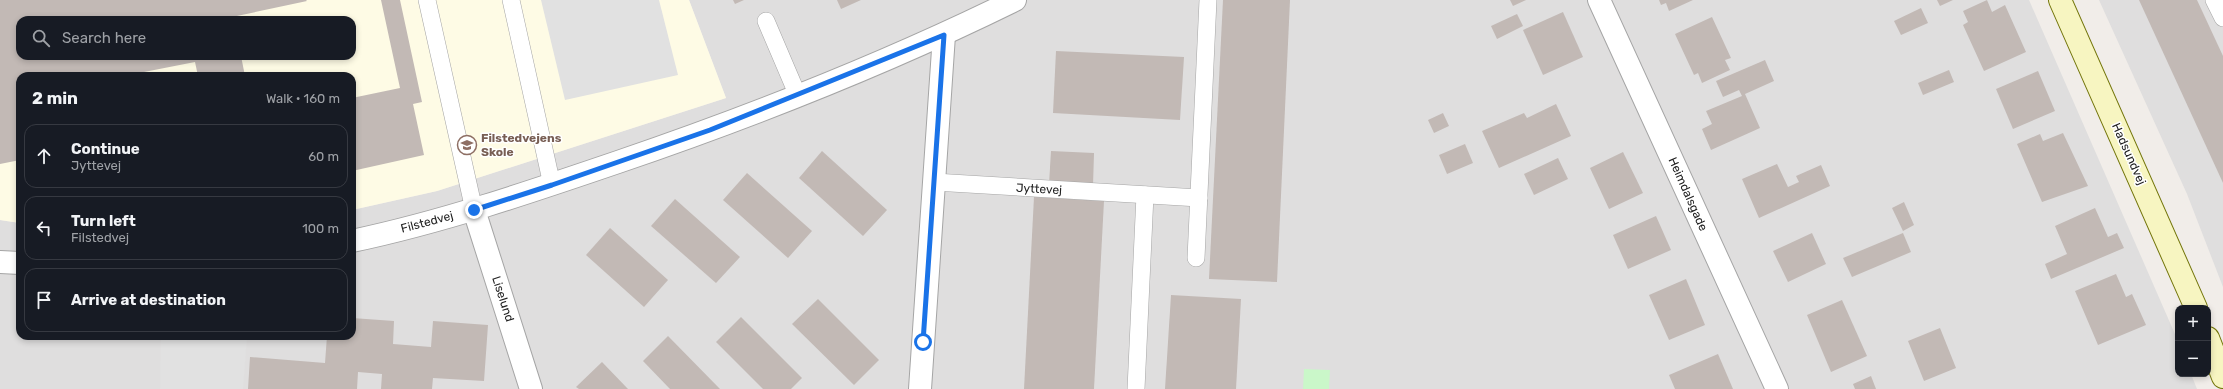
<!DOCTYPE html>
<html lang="en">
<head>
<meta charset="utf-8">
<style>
  :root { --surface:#171b24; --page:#242831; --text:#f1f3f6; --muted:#9ea1a6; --line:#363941 }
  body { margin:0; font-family:Rubik,sans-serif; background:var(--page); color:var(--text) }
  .controls { position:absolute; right:12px; bottom:12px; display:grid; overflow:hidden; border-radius:8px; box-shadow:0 2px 6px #0003 }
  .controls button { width:36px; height:36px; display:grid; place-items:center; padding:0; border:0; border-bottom:1px solid var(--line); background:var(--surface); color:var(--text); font:20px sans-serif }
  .stop { position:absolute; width:12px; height:12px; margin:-9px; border:3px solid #1a73e8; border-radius:50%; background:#fff }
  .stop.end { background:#1a73e8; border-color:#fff; box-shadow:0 1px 4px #0008 }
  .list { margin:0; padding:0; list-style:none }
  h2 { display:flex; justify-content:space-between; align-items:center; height:52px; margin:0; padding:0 16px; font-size:17px }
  h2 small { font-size:13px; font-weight:400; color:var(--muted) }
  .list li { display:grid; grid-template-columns:26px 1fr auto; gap:12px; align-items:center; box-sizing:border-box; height:64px; margin:0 8px 8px; padding:0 8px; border:1px solid var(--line); border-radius:12px }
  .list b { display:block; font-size:15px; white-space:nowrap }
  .list p { margin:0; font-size:13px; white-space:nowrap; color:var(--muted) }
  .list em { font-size:13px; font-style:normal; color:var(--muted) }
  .icon { flex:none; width:22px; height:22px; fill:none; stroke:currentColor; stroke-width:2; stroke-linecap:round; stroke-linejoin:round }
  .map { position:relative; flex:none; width:2223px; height:389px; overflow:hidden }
  .search { position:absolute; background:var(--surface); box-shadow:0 2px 6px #0003; left:16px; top:16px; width:340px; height:44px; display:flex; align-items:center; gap:10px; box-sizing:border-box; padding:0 14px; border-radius:12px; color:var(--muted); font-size:15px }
  .panel { position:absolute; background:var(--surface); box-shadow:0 2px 6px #0003; left:16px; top:72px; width:340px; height:268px; border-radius:12px }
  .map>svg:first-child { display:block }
  .residential { fill:#dfdede }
  .education { fill:#fefbe5; fill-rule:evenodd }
  .park { fill:#caf7c9 }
  .parking { fill:#e1e1e1 }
  .building { fill:#c2b9b5 }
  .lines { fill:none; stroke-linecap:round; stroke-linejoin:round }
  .lane-casing { stroke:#a5a5a5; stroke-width:18 }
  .street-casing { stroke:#a5a5a5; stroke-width:24 }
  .secondary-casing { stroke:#74760b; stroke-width:24 }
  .lane { stroke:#fff; stroke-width:17 }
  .street { stroke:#fff; stroke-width:22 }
  .secondary { stroke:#f7f5c1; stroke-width:22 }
  .route { stroke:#1a73e8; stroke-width:5 }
  .labels { text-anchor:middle; stroke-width:3; stroke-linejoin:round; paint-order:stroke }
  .education-label { font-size:12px; font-weight:bold; fill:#785e54; stroke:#fff; text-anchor:start }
  .street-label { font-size:12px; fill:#212121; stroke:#fff }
</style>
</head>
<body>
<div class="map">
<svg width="2223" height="389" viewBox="0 0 2223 389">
  <rect width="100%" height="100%" fill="#f1ede9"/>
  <g class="residential">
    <path d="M689,0H2029L2178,341V374H2191L2197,389H0V220L20,223V336H352V210L437,191L726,98Z"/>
    <path d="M2099,0H2223V287L2187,194Z"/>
  </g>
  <path class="education" d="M0,0H689L726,98L437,191L352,210V76H20V223L0,220ZM20,20H352V56H20Z"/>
  <path class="park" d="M1304,369L1330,370L1329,389H1303Z"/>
  <g class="parking">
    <path d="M541,0H659L678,75L565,100Z"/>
    <path d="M161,336H247L243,389H160Z"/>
  </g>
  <g class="building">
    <path d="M0,0H306L307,1L232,17L233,20H20V56H241L245,76H198L195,62L144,72L145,76H20V160L0,164Z"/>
    <path d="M381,0H400L422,102L413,104L424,155L352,171V98L400,88Z"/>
    <path d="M733,0H744L735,4Z"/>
    <path d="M837,0H861L841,9Z"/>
    <path d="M1223,0H1290L1277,282L1209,279Z"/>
    <path d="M1510,0H1526L1513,6Z"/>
    <path d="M1659,0H1693L1669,11L1666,3L1661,5Z"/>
    <path d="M1937,0H1953L1940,6Z"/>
    <path d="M1987,0L1992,12L2005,5L2026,52L1984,71L1963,25L1968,22L1963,11Z"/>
    <path d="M2139,0H2197L2223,56V183Z"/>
    <path d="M1921,8L1928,23L1901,35L1894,21Z"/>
    <path d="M1563,12L1583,57L1543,75L1523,30Z"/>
    <path d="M1517,14L1523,26L1497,39L1491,26Z"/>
    <path d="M1712,17L1731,58L1725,60L1730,70L1702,83L1698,73L1694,75L1675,34Z"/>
    <path d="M1056,51L1184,57L1180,120L1053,113Z"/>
    <path d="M1765,60L1774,81L1745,94L1760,128L1711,150L1702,129L1712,124L1706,111L1742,96L1739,90L1723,97L1716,81Z"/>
    <path d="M1949,70L1954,82L1923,95L1918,83Z"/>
    <path d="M2038,71L2055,111L2013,129L1996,89Z"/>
    <path d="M1556,104L1571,136L1499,168L1482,131L1524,113L1527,118Z"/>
    <path d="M1443,113L1449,126L1434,133L1428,120Z"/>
    <path d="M2063,133L2088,186L2042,202L2017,144L2040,134L2043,141Z"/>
    <path d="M1465,144L1473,163L1447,174L1439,155Z"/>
    <path d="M822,151L887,210L863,236L799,178Z"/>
    <path d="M1051,151L1094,153L1093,186L1049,184Z"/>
    <path d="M1623,152L1643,193L1609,209L1590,168Z"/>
    <path d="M1558,158L1568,179L1534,195L1524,174Z"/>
    <path d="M1777,164L1788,187L1799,182L1796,176L1821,165L1830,186L1759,218L1742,179Z"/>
    <path d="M747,173L812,231L788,258L723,200Z"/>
    <path d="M1034,197L1104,201L1094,389H1024Z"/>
    <path d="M675,199L740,257L716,283L651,226Z"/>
    <path d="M1904,202L1914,225L1903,231L1892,208Z"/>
    <path d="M2095,208L2108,237L2117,233L2124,248L2051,279L2045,264L2067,254L2055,226Z"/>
    <path d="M1656,216L1671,250L1628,269L1613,235Z"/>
    <path d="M610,228L668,280L644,307L586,255Z"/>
    <path d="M1812,233L1826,264L1788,282L1773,251Z"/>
    <path d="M1903,233L1911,252L1852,277L1843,258Z"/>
    <path d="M2116,274L2126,297L2132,294L2146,325L2098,345L2075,291Z"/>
    <path d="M1686,279L1705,325L1669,340L1649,295Z"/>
    <path d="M1171,295L1241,299L1236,389H1165Z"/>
    <path d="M818,299L879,360L854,385L792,324Z"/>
    <path d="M1842,300L1867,356L1831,372L1807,315Z"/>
    <path d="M741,317L802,378L791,389H763L716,342Z"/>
    <path d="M352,318L394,321L393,344L431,347L433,321L488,325L484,381L433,378L432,389H381L382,374L358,372L357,389H248L250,357L325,363L327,336H352Z"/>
    <path d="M1940,328L1956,368L1924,381L1908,341Z"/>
    <path d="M668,336L720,389H670L643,361Z"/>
    <path d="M1718,354L1733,389H1675L1669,375Z"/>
    <path d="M602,362L628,389H579L576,387Z"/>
    <path d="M1871,376L1876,389H1855L1853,384Z"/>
  </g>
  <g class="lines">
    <g class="lane-casing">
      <g id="lane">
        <path d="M427,0L474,210"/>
        <path d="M511,0L552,185"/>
        <path d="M2214,0L2223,18"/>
        <path d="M766,21L798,96"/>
        <path d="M934,182L1199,198"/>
        <path d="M1196,258L1208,0"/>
        <path d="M1136,389L1145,195"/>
      </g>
    </g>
    <g class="street-casing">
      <g id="street">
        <path d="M1599,0L1777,389"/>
        <path d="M474,210L531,389"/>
        <path d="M352,241C442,222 530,192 618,162C753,116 887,63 1015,0"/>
        <path d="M0,262L20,263"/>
        <path d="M920,389L944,35"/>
      </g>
    </g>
    <g class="secondary-casing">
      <g id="secondary">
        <path d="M2060,0L2196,308"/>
        <path d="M2208,338L2223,377"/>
      </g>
    </g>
    <use href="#lane" class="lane"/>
    <use href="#street" class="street"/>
    <use href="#secondary" class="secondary"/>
  </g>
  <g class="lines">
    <path class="route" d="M474,210L552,185L710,130L944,35L923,342"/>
  </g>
  <defs>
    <g id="school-ring" transform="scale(1)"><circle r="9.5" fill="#fff" stroke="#8d6e63" stroke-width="1.5"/><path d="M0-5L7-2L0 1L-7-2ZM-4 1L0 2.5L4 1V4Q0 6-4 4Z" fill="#8d6e63"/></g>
  </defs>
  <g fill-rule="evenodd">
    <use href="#school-ring" x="467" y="145"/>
  </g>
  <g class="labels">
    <g class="education-label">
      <text x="481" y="142">Filstedvejens<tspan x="481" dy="14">Skole</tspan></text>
    </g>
    <g class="street-label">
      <text transform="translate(2129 154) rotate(66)" y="4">Hadsundvej</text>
      <text transform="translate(1039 189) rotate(3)" y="4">Jyttevej</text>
      <text transform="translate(1688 194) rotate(66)" y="4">Heimdalsgade</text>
      <text transform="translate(427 222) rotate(-15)" y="4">Filstedvej</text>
      <text transform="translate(503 299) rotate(72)" y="4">Liselund</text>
    </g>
  </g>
</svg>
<div class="controls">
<button>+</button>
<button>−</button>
</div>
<div class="stop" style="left:923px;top:342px"></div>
<div class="stop end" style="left:474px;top:210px"></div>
<div class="search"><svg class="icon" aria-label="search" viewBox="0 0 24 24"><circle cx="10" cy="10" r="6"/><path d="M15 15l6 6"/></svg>Search here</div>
<section class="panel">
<h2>2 min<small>Walk · 160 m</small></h2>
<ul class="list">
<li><svg class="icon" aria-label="ahead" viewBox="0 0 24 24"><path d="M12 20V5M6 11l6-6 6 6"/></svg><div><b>Continue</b><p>Jyttevej</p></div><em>60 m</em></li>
<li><svg class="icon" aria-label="left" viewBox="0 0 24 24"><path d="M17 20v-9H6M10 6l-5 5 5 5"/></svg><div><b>Turn left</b><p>Filstedvej</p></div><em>100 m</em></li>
<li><svg class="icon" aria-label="arrive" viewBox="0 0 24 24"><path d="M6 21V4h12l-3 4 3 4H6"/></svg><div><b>Arrive at destination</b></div></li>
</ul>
</section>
</div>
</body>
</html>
